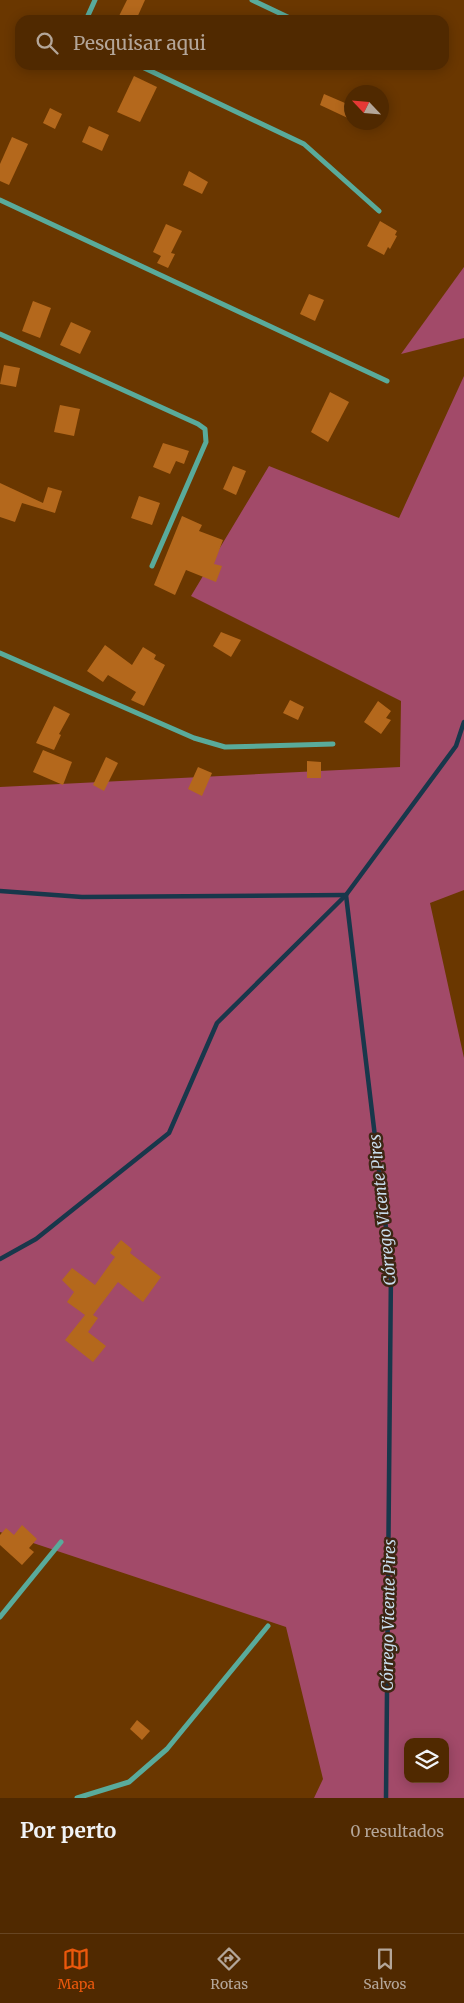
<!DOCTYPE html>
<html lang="pt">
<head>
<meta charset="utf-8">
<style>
  :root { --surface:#502900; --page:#5a350f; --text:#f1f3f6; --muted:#b4a699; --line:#674522; --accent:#ea580c }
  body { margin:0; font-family:Merriweather,serif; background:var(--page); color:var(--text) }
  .controls { position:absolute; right:15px; bottom:15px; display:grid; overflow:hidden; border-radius:10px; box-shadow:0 2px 12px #0003 }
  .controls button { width:45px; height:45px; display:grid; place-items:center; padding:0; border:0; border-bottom:1px solid var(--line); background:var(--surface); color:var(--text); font:25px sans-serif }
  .compass { position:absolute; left:344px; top:85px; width:45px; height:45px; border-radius:50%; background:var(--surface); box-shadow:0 2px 12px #0003; rotate:296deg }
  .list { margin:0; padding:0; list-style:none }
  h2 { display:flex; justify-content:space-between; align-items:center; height:65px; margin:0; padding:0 20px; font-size:21px }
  h2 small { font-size:16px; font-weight:400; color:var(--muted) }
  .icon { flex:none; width:28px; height:28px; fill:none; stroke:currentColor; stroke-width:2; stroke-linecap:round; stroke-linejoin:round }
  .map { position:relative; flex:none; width:464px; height:1798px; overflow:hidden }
  .search { position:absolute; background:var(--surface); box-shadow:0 2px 12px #0003; left:15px; right:15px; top:15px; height:55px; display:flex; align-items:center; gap:12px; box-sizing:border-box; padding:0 18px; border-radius:15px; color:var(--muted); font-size:19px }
  .sheet { height:135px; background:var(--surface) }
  nav { display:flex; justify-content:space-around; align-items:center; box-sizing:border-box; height:70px; border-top:1px solid var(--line); background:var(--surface); font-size:14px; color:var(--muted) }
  nav a { display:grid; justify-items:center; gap:2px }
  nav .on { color:var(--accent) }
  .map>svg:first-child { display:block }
  .green { fill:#a24a69; fill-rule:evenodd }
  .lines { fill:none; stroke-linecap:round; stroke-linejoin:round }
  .stream { stroke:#18374b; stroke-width:4.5 }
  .building { fill:#b4681c }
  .street { stroke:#59ab9b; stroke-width:5 }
  .labels { text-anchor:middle; stroke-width:5; stroke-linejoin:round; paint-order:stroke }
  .water-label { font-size:16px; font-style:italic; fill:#c9deee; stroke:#3e2613 }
</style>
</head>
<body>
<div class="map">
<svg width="464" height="1798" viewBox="0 0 464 1798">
  <rect width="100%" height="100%" fill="#6a3700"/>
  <g class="green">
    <path d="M464,267V338L401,354Z"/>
    <path d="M464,376V890L430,903L464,1058V1798H314L323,1779L286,1627L0,1532V787L400,767L401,701L191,596L269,466L399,518ZM408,1742H445V1779H408Z"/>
  </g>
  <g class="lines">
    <g class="stream">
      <path d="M0,891L82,897L346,895"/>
      <path d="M0,1259L36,1239L169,1133L217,1023L346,895"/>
      <path d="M386,1798L391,1270L346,895L456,746L464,722"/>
    </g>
  </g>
  <g class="building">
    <path d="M127,0H145L136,20H126L119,16Z"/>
    <path d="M134,76L157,87L140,122L117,112Z"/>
    <path d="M324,94L352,106V120L320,105Z"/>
    <path d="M50,108L62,114L55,129L43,123Z"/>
    <path d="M89,126L109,135L102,151L82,142Z"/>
    <path d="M12,137L28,144L9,185L0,181V164Z"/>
    <path d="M189,171L208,182L202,194L183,185Z"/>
    <path d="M380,221L397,231L395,235L397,236L390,249L388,247L384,255L367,246Z"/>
    <path d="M166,224L182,231L171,253L175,254L168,268L157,263L161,256L153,252Z"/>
    <path d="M309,294L324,300L315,321L300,314Z"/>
    <path d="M33,301L51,308L40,338L22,331Z"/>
    <path d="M71,322L91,331L80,354L60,345Z"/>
    <path d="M4,365L20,368L16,387L0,384Z"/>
    <path d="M330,392L349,402L328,442L311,432Z"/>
    <path d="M60,405L80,409L74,436L54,432Z"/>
    <path d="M163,443L189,451L184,464L176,461L170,474L153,467Z"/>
    <path d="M233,466L246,471L236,495L223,489Z"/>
    <path d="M0,483L43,503L48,487L62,491L55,513L22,503L15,522L0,517Z"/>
    <path d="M139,496L160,503L152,525L131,518Z"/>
    <path d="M182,516L202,525L199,531L223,540L214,564L222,566L216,582L186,570L175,595L154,585Z"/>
    <path d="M221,632L241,640L231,657L213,646Z"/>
    <path d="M105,645L132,665L143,647L156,655L154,659L165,665L144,706L131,700L136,692L108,675L103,682L87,671Z"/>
    <path d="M290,700L304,707L298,720L283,713Z"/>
    <path d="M378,701L391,711L386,718L391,720L381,734L364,722Z"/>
    <path d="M54,706L70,714L59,734L61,735L54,750L36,743Z"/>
    <path d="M43,750L72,762L63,785L33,772Z"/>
    <path d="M106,757L118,763L104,791L93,785Z"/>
    <path d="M307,761L321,762V778H307Z"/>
    <path d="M198,767L212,773L202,796L188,789Z"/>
    <path d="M121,1240L132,1249L130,1253L161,1277L143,1302L118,1282L93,1315L98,1318L88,1332L106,1346L93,1362L65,1340L85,1315L67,1302L74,1292L62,1280L72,1268L95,1285L115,1257L110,1253Z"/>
    <path d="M22,1525L37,1539L29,1548L34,1552L22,1565L0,1545V1535L6,1528L14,1535Z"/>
    <path d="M137,1720L150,1731L142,1740L130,1729Z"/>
  </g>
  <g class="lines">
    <g class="street">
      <path d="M252,0L294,20"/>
      <path d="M86,20L95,0"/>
      <path d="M138,65L304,144L379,211"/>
      <path d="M0,200L387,381"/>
      <path d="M0,334L198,424L205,429L206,442L152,566"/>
      <path d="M0,653L194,738L225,747L333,744"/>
      <path d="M0,1617L61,1542"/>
      <path d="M77,1798L129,1782L167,1749L268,1626"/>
    </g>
  </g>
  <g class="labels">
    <g class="water-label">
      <text transform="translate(382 1210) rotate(-96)" y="6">Córrego Vicente Pires</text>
      <text transform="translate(388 1615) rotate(-89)" y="6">Córrego Vicente Pires</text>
    </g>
  </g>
</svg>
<div class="controls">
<button><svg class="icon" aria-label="layers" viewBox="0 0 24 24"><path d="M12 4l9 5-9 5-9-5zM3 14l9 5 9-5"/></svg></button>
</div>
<svg class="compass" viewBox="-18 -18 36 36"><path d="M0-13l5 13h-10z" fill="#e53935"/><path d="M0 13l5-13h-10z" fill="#b4a699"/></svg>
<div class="search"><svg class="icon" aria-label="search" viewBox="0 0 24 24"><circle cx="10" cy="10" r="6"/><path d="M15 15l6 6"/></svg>Pesquisar aqui</div>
</div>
<section class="sheet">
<h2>Por perto<small>0 resultados</small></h2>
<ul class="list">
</ul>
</section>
<nav>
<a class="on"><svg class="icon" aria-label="map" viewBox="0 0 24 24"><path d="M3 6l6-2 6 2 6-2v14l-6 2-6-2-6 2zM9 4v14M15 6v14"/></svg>Mapa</a>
<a><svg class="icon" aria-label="directions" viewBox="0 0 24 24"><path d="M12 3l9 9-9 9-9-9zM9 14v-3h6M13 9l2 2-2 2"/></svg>Rotas</a>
<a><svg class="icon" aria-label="saved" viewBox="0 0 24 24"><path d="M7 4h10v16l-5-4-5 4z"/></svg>Salvos</a>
</nav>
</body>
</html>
